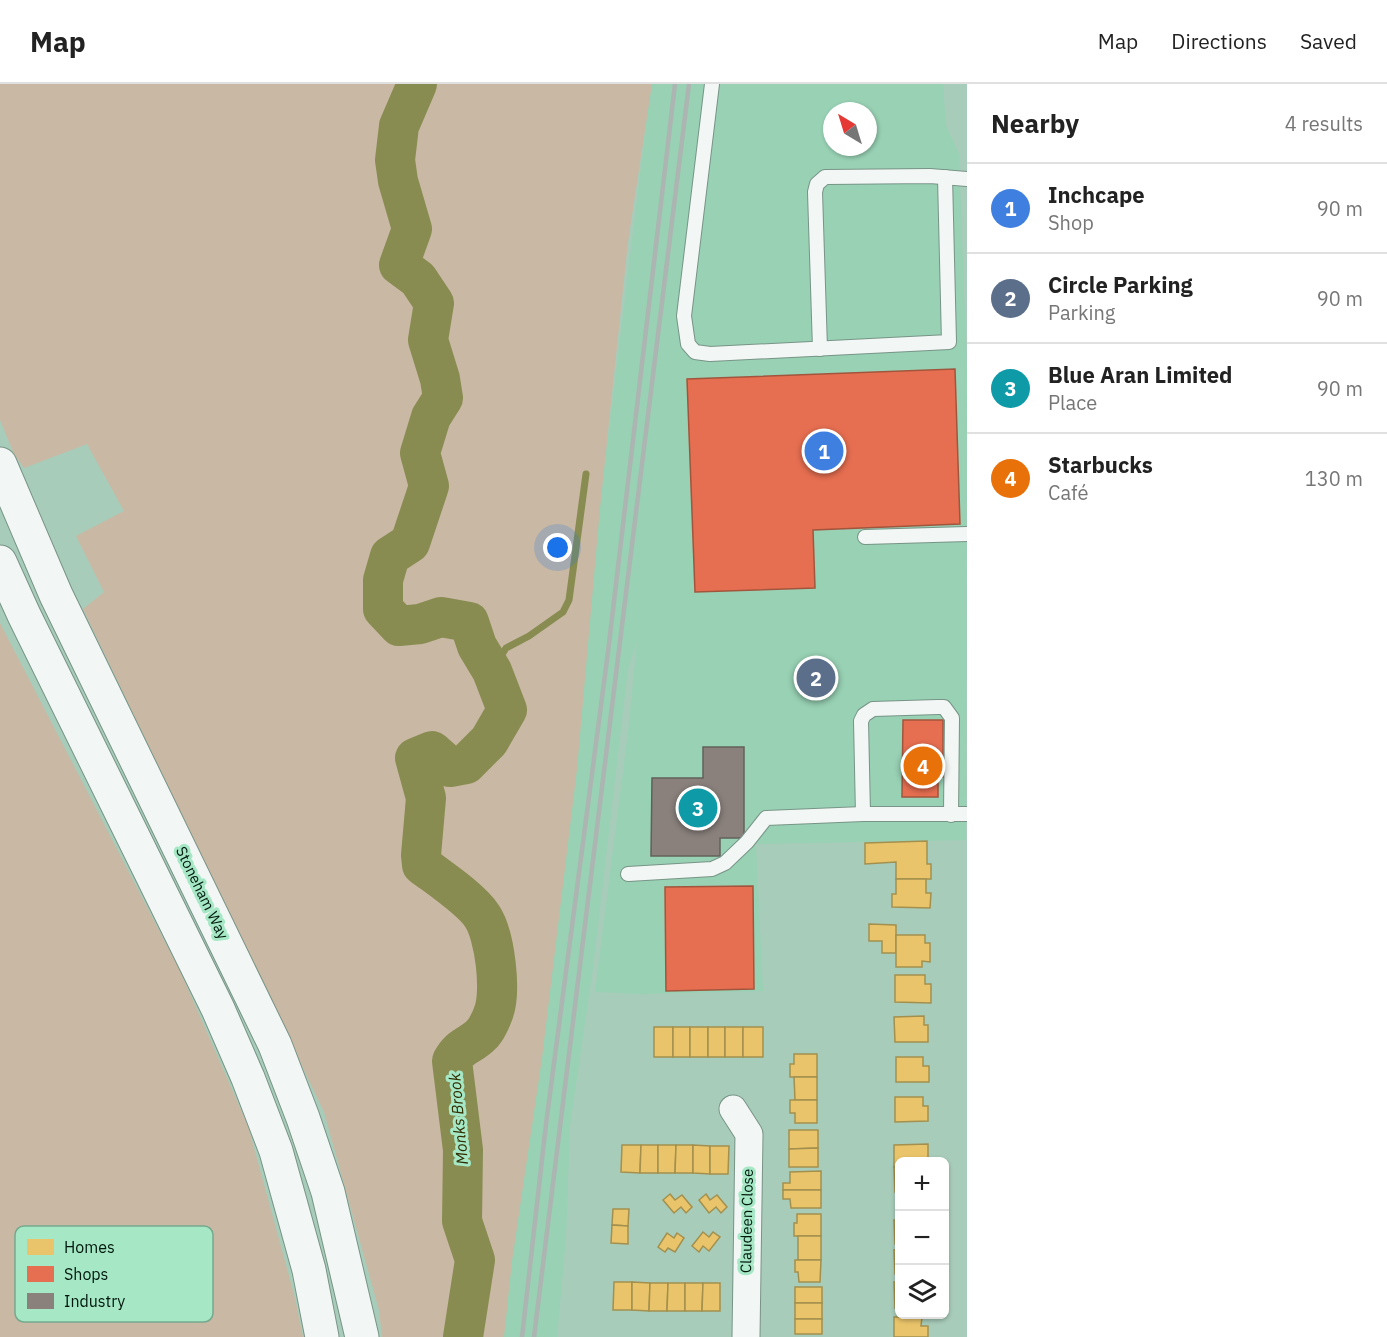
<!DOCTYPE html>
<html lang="en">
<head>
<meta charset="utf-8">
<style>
  :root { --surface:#fff; --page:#f2f2f2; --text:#222; --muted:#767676; --line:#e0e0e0; --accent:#ea580c }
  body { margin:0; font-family:"IBM Plex Sans",sans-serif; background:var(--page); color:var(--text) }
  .controls { position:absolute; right:18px; bottom:18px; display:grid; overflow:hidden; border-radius:9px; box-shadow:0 2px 4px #0004 }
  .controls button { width:54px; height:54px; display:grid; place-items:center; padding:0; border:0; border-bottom:2px solid var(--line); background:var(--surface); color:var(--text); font:30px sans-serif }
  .compass { position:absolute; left:823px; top:18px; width:54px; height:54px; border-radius:50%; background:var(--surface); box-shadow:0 2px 4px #0004; rotate:322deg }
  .you { position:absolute; left:558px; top:464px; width:21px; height:21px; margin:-15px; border:4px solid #fff; border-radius:50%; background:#1a73e8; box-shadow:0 0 0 9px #1a73e833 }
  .badge { display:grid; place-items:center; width:39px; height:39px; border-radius:50%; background:var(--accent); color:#fff; font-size:20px; font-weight:700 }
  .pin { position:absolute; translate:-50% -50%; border:3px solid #fff; box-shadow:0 2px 6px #0006 }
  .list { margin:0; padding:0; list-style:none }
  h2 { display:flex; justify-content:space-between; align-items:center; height:78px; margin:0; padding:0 24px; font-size:26px }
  h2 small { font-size:20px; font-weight:400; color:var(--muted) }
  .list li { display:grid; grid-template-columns:39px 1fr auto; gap:18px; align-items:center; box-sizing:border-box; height:90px; padding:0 24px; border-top:2px solid var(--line) }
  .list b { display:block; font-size:22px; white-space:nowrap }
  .list p { margin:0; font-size:20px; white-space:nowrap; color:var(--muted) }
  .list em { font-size:20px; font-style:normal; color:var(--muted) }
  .icon { flex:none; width:33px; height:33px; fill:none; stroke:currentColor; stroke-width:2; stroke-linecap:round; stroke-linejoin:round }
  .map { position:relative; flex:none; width:967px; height:1253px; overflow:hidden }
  header { display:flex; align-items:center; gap:36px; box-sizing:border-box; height:84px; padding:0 30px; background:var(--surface); border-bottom:2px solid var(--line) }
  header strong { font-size:28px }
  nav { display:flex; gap:33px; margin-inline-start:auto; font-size:21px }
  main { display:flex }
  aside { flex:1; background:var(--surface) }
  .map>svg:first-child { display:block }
  .built { fill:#98d1b4; fill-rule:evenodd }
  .green { fill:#c9b8a3 }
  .homes { fill:#e9c46a; stroke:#a3904e; stroke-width:1.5 }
  .shops { fill:#e76f51; stroke:#a2553c; stroke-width:1.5 }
  .industry { fill:#8a817c; stroke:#61615a; stroke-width:1.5 }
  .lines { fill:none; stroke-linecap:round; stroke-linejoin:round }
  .stream { stroke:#888c51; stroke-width:7 }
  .river { stroke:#888c51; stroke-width:40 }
  .service-casing { stroke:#789487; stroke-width:16 }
  .minor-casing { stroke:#789487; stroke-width:29 }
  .primary-casing { stroke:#789487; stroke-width:35 }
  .service { stroke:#f2f7f5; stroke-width:14 }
  .minor { stroke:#f2f7f5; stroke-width:27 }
  .primary { stroke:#f2f7f5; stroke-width:33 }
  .rail { stroke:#acb5b1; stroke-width:4.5 }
  .labels { text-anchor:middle; stroke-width:6; stroke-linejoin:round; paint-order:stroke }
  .street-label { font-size:15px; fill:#00170c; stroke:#a6e8c6 }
  .water-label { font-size:16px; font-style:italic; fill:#332e02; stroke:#a6e8c6 }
  .key { fill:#a6e8c6; stroke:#74a98e; stroke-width:1.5 }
  .key-label { font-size:16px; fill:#00170c }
</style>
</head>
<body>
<header>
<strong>Map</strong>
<nav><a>Map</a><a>Directions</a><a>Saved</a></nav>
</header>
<main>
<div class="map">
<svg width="967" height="1253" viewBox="0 0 967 1253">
  <rect width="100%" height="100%" fill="#a8ccba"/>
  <path class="built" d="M651,0H943L946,42L959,70L967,286L966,756L756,760L763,907L640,910L595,908L629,640L637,557L628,585L593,884L570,1042L566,1155L557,1253H499ZM832,27H868V63H832Z"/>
  <g class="green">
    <path d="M0,0H652L628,158L600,424L577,685L542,974L512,1177L504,1253H382L379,1226L324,1028L83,525L104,508L76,452L124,427L87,360L24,384L14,370L0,336Z"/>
    <path d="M0,539L180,887L248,1042L295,1214L303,1253H0Z"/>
  </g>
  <g class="homes">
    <path d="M927,757V780H931V795H896V778L865,780V759Z"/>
    <path d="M896,795H926V809H931L930,824L892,823V810H896Z"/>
    <path d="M869,840L896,841V869H882V857H869Z"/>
    <path d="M896,851H925V859H930V878L922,877V883H896Z"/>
    <path d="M895,891H925V900H931V919L895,918Z"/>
    <path d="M924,932V941H928V958H895L894,933Z"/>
    <rect x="654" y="943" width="19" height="30"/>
    <rect x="673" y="943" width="17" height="30"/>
    <rect x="690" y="943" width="18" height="30"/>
    <rect x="708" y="943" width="17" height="30"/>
    <rect x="725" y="943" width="18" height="30"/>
    <rect x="743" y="943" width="20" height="30"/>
    <path d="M794,970H817V993H790V980H794Z"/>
    <path d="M896,973H923V982H929V998H896Z"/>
    <path d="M794,993H817V1016H795Z"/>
    <path d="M895,1013H923V1022H928V1037L895,1038Z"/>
    <path d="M790,1016H817V1039H795V1029H790Z"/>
    <path d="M789,1046H818V1064L789,1065Z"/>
    <path d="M928,1060V1076L900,1078V1083H894V1061Z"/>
    <path d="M622,1061H641L640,1089L621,1088Z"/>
    <path d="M641,1061H658V1089H640Z"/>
    <path d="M658,1061H676L675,1089H658Z"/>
    <path d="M676,1061H693V1089H675Z"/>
    <path d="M693,1061L710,1062V1090L693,1089Z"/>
    <path d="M710,1062H729L728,1090H710Z"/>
    <path d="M818,1064V1083H789V1065Z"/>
    <path d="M894,1083H900V1108H895Z"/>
    <path d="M821,1087V1106H783V1099H790V1088Z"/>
    <path d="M783,1106H821V1124H791L790,1115H783Z"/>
    <path d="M670,1110L675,1116L682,1111L692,1123L686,1129L681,1123L674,1129L663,1116Z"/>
    <path d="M706,1110L710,1116L717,1111L727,1123L721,1129L716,1123L709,1129L699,1116Z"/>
    <path d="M613,1125H629L628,1142L612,1141Z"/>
    <path d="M797,1130H821V1152H794V1139H797Z"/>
    <path d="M894,1136H900V1160H895Z"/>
    <path d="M612,1141L628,1142V1160L611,1159Z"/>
    <path d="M703,1148L709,1153L713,1148L720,1153L709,1167L703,1162L699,1168L692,1162Z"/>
    <path d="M667,1149L674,1154L677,1149L684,1154L675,1168L668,1164L665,1168L658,1163Z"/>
    <rect x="798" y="1152" width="23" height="24"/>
    <path d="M900,1165V1190H895L894,1166Z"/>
    <path d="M795,1176H821L820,1198H799L798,1188H795Z"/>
    <path d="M614,1198H632V1226H613Z"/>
    <path d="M632,1198L650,1199L649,1227L632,1226Z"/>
    <path d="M894,1198H900V1223L895,1224Z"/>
    <path d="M650,1199H668L667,1227H649Z"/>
    <path d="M668,1199H685V1227H667Z"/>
    <path d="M685,1199H703L702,1227H685Z"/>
    <path d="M703,1199H720V1227H702Z"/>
    <rect x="795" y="1203" width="27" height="16"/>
    <rect x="795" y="1219" width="27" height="16"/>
    <path d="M894,1233H922L921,1242H928V1253H894Z"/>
    <rect x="795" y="1235" width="27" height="15"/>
  </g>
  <g class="shops">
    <path d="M955,285L960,440L813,446L815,504L695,508L687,295Z"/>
    <path d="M903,636H943V693L938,692V713H902Z"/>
    <path d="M753,802L754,905L666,907L665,803Z"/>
  </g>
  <path class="industry" d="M703,663H744V754H720V772H651L652,694H703Z"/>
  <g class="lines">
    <path class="stream" d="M492,587L506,564L529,552L563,528L569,516L586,390"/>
    <path class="river" d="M417,0L399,42L395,76L398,97L412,145L399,181L418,195L434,219L428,256L440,295L443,314L431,333L420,369L429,402L410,459L390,472L383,496V525L399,542L420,540L441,533L469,538L477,562L492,587L507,626L489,657L466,680L450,683L432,667L415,674L426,714L421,771L422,781C439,794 471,815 482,832C495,851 502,909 493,930C491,936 486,946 482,950C471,962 460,961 452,977L463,1066L462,1137L475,1176L463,1253"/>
    <g class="service-casing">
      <g id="service">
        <path d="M712,0L684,232L688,260L695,268L710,270L949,258L945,93"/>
        <path d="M820,265L815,108L817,100L825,93L930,92L967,95"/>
        <path d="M865,453L967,450"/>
        <path d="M863,730L861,637L864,631L873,625L938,623H944L952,634L951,731"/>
        <path d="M628,790L712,785L725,779L747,758L766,734L863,730H967"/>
      </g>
    </g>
    <g class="minor-casing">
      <path id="minor" d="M733,1025L749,1050L746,1253"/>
    </g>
    <g class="primary-casing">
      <g id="primary">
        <path d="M0,380L56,511L275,961L303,1034L328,1108L362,1253"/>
        <path d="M0,478L24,531L218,925L248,994L276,1067L309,1186L322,1253"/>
      </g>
    </g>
    <use href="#service" class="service"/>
    <use href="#minor" class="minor"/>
    <use href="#primary" class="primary"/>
    <g class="rail">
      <path d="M522,1253L546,1040L608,568L675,0"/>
      <path d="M534,1253L689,0"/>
    </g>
  </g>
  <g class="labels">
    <g class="street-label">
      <text transform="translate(202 809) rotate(64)" y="5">Stoneham Way</text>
      <text transform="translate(747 1137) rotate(-89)" y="5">Claudeen Close</text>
    </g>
    <g class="water-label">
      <text transform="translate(458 1035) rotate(-95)" y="6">Monks Brook</text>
    </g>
  </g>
  <rect x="15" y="1142" width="198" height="96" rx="9" class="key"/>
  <rect x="27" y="1155" width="27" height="16" fill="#e9c46a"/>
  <rect x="27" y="1182" width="27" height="16" fill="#e76f51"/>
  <rect x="27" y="1209" width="27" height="16" fill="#8a817c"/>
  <g class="key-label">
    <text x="64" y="1169">Homes</text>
    <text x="64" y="1196">Shops</text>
    <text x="64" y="1223">Industry</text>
  </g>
</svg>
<div class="controls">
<button>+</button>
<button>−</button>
<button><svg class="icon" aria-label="layers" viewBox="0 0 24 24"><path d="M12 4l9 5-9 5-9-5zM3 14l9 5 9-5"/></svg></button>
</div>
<svg class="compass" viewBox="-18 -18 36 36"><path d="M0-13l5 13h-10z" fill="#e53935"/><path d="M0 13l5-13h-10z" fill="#767676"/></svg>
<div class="you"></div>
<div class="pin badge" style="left:824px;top:367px;background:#3f7fe0">1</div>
<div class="pin badge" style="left:816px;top:594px;background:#5c6f8a">2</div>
<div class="pin badge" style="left:698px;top:724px;background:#0f9aa8">3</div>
<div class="pin badge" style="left:923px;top:682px;background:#e8710a">4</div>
</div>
<aside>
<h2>Nearby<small>4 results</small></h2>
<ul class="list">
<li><span class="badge" style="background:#3f7fe0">1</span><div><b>Inchcape</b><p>Shop</p></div><em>90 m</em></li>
<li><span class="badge" style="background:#5c6f8a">2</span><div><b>Circle Parking</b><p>Parking</p></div><em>90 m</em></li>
<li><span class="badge" style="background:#0f9aa8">3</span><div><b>Blue Aran Limited</b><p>Place</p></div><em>90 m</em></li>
<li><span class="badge" style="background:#e8710a">4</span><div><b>Starbucks</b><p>Café</p></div><em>130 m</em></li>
</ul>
</aside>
</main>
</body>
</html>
